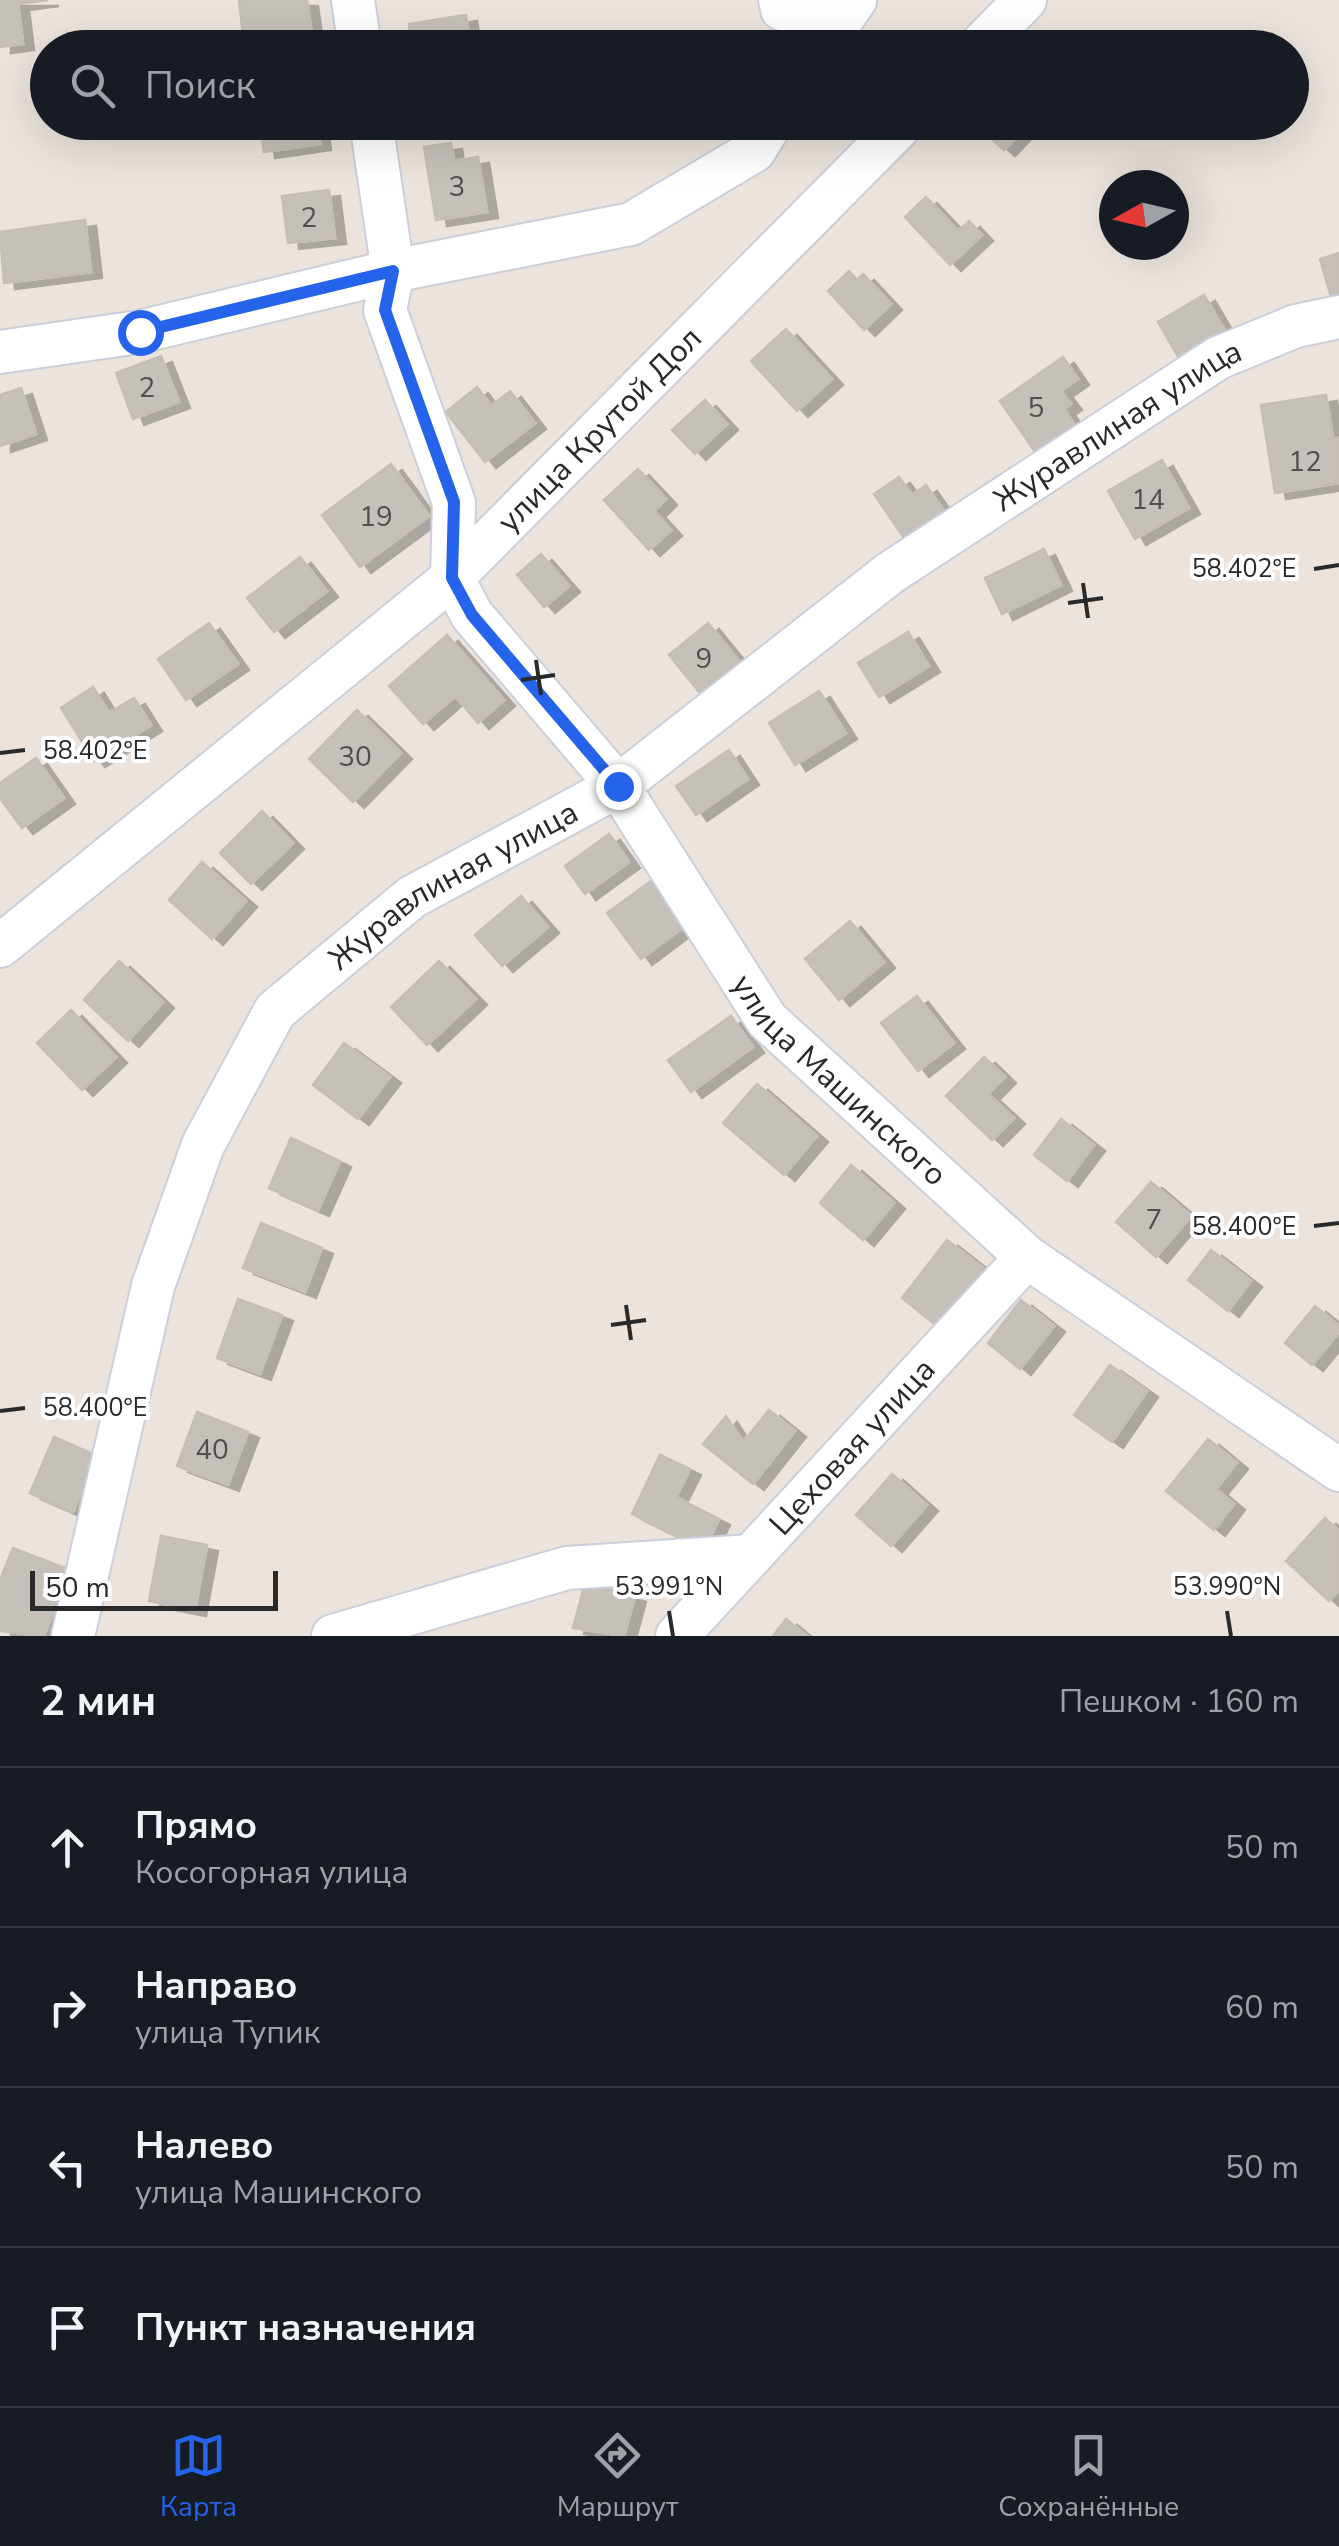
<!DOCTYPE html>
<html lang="ru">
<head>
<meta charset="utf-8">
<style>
  :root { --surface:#171b24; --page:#20242c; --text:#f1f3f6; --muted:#9ea1a6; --line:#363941; --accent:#2563eb }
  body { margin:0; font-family:"Nunito Sans",sans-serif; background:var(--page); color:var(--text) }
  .compass { position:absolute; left:1099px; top:170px; width:90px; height:90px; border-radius:50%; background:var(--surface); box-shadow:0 10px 40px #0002; rotate:262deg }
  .scale { position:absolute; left:30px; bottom:25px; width:248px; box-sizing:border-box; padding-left:10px; border:5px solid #292929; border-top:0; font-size:28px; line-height:35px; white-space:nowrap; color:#292929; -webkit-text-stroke:8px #fff; paint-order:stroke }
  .stop { position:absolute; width:30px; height:30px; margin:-22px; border:8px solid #2563eb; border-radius:50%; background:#fff }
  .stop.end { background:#2563eb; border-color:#fff; box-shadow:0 2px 10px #0008 }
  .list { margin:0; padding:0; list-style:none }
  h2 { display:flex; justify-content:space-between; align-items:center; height:130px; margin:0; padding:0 40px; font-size:42px }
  h2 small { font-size:32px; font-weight:400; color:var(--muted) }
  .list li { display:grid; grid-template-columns:65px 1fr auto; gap:30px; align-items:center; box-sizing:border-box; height:160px; padding:0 40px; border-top:2px solid var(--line) }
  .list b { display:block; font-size:38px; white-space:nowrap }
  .list p { margin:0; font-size:32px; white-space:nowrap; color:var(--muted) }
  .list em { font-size:32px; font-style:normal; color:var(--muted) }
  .icon { flex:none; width:55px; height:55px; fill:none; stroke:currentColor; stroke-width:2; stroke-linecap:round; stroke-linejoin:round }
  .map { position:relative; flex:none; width:1339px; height:1636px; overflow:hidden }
  .search { position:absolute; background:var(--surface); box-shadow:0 10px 40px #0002; left:30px; right:30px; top:30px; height:110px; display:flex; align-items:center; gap:25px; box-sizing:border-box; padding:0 35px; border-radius:55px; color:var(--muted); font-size:38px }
  .sheet { height:770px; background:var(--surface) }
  nav { display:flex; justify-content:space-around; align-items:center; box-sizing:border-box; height:140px; border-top:2px solid var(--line); background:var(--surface); font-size:28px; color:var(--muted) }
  nav a { display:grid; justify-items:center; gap:5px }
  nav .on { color:var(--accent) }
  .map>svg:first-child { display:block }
  .building { fill:#c6c0bb; stroke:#c6beb6; stroke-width:2.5; filter:url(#shadow) }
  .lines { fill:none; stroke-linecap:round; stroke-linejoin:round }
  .minor-casing { stroke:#cacfda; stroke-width:46 }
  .minor { stroke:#fff; stroke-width:42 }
  .route { stroke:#2563eb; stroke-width:12 }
  .ticks { fill:none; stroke:#292929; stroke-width:4 }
  .labels { text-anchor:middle; stroke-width:8; stroke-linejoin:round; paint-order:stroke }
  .number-label { font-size:28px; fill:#504f4e }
  .street-label { font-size:32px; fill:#292929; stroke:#fff }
  .ticks-label { font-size:25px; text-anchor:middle; fill:#292929; stroke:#fff; stroke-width:8; stroke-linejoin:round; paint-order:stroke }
</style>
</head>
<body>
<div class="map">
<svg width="1339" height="1636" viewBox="0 0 1339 1636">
  <defs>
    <filter id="shadow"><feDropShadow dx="11" dy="6" stdDeviation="0" flood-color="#0004"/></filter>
  </defs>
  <rect width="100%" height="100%" fill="#ebe3dc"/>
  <g class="building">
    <path d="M0,0H48L18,4L23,44L0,47Z"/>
    <path d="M239,0H307L312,35L244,43Z"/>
    <path d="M466,15L471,48H412L409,24Z"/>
    <path d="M260,122H317L320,144L264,152Z"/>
    <path d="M973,122H1023L1027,126L1004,150Z"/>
    <path d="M451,143L454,161L478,157L487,212L436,220L424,147Z"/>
    <path d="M329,190L335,238L288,243L282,196Z"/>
    <path d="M926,197L958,231L969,221L982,235L950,265L905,217Z"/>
    <path d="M85,220L91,272L4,283L0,232Z"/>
    <path d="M1339,253V298L1332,300L1320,259Z"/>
    <path d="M849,271L857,280L863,274L891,304L864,330L828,291Z"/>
    <path d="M1204,295L1227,334L1180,360L1158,322Z"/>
    <path d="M786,329L832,379L797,411L751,361Z"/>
    <path d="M161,356L179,402L133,419L116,373Z"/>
    <path d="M1063,357L1078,379L1061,391L1071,404L1064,409L1075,426L1036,453L1000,401Z"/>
    <path d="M477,387L491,406L510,391L535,423L485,462L446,412Z"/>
    <path d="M21,388L36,434L0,446V395Z"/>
    <path d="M1326,395L1333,439L1339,438V483L1275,493L1261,405Z"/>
    <path d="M705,400L727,424L695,454L672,430Z"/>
    <path d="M1162,460L1189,508L1135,539L1108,491Z"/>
    <path d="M391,464L429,516L360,567L322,515Z"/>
    <path d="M638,469L666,499L654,511L671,530L649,550L604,500Z"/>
    <path d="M899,477L912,495L926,485L944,511L904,538L874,494Z"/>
    <path d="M1044,549L1061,585L1002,614L985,578Z"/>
    <path d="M541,554L569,586L544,607L517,575Z"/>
    <path d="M300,557L327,591L274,632L247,598Z"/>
    <path d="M209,623L238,664L186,700L158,659Z"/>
    <path d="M708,623L739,661L700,693L669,655Z"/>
    <path d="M908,632L929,666L879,697L858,663Z"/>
    <path d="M447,635L504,700L478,723L455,696L423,724L389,686Z"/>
    <path d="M93,687L109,713L134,698L151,725L94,761L61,708Z"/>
    <path d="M819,691L846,733L795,765L769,723Z"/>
    <path d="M357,710L401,753L353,802L309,759Z"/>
    <path d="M729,750L748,779L696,815L676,786Z"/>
    <path d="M36,758L64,798L22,828L0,798V783Z"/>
    <path d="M262,811L293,843L251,884L220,853Z"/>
    <path d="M609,834L629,862L585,894L565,866Z"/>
    <path d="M202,862L246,901L212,939L169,900Z"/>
    <path d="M651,881L685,926L641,959L607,913Z"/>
    <path d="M521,896L548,927L502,966L475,935Z"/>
    <path d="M850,921L884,962L839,1000L805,959Z"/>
    <path d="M119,961L163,1002L128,1041L84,1000Z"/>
    <path d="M439,961L476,999L427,1045L391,1007Z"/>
    <path d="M917,996L954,1043L918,1071L881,1023Z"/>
    <path d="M71,1010L116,1057L82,1090L37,1043Z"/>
    <path d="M731,1016L753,1047L691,1092L668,1060Z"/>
    <path d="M344,1043L390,1077L358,1119L313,1085Z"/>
    <path d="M984,1057L1005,1077L988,1094L1014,1118L992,1140L946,1096Z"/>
    <path d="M757,1084L817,1136L784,1175L723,1123Z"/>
    <path d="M1061,1119L1094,1145L1067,1181L1034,1155Z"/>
    <path d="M291,1138L340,1161L318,1210L269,1188Z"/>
    <path d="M851,1165L894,1203L863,1240L820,1203Z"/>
    <path d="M1151,1182L1191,1216L1156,1257L1116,1222Z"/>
    <path d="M261,1223L322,1248L305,1292L243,1268Z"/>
    <path d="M947,1240L983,1268L937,1326L902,1298Z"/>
    <path d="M1211,1250L1251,1281L1228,1311L1188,1280Z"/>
    <path d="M238,1299L282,1315L260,1374L217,1358Z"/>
    <path d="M1021,1300L1054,1326L1020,1369L988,1343Z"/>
    <path d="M1315,1306L1339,1326V1332L1312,1365L1285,1343Z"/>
    <path d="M1110,1365L1147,1391L1112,1442L1074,1415Z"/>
    <path d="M769,1410L795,1431L753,1484L703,1444L726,1416L743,1442Z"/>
    <path d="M197,1412L248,1432L228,1485L177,1466Z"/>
    <path d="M54,1437L97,1456L73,1512L30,1493Z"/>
    <path d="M1208,1439L1237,1463L1216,1489L1234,1504L1214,1530L1166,1491Z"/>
    <path d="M660,1455L690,1469L676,1497L719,1519L704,1550L632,1514Z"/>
    <path d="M892,1474L927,1505L891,1546L856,1515Z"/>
    <path d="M1325,1518L1339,1531V1590L1329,1601L1286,1561Z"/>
    <path d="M161,1536L207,1545L195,1610L149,1601Z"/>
    <path d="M13,1548L70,1570L44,1636L0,1631V1580Z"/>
    <path d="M585,1583L635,1596L624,1636L573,1628Z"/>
    <path d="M786,1619L807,1636H773Z"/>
  </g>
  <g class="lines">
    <g class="minor-casing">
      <g id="minor">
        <path d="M353,0L360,48"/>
        <path d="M780,0L782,9L817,10L855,0"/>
        <path d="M822,48L855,0"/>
        <path d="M978,48L1025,0"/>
        <path id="s1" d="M371,122L393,271L385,310L454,503L452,578L472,615L618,786L767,1020L1027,1257L1339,1470"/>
        <path d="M0,352L139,332L393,271L631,224L754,151L772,122"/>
        <path id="s2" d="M0,946L452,578L904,122"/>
        <path id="s3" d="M73,1636L153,1286L203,1145L275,1011L412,897L618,786L890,573L1218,358L1296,326L1339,317"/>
        <path d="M333,1636L567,1568L751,1556"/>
        <path id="s4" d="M677,1636L1027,1257"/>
      </g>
    </g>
    <use href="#minor" class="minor"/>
  </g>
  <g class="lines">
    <path class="route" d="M140,332L393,271L385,310L454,502L452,578L472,615L618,786"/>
  </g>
  <path class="ticks" d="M1314,569L1339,565M1083,583L1088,618M1068,603L1103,598M536,660L541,695M521,680L555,675M0,753L25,750M1314,1226L1339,1223M626,1305L631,1340M611,1325L646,1320M0,1411L25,1408M669,1611L673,1636M1227,1611L1231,1636"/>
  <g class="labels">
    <g class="number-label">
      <text x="457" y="196">3</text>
      <text x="309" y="227">2</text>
      <text x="147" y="397">2</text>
      <text x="1036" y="417">5</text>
      <text x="1305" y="471">12</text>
      <text x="1148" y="509">14</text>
      <text x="376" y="526">19</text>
      <text x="704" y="668">9</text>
      <text x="355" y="766">30</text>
      <text x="1154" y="1229">7</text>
      <text x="212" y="1459">40</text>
    </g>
    <g class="street-label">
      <text dy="11" stroke="none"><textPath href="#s3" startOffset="1690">Журавлиная улица</textPath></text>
      <text dy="11" stroke="none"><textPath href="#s2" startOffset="792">улица Крутой Дол</textPath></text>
      <text dy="11" stroke="none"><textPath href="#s3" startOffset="880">Журавлиная улица</textPath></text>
      <text dy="11" stroke="none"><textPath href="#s1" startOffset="1108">улица Машинского</textPath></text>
      <text dy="11" stroke="none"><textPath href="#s4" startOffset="258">Цеховая улица</textPath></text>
    </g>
  </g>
  <g class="ticks-label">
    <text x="1244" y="577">58.402°E</text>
    <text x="95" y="759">58.402°E</text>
    <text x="1244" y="1235">58.400°E</text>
    <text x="95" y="1416">58.400°E</text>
    <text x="669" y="1595">53.991°N</text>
    <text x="1227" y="1595">53.990°N</text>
  </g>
</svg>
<svg class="compass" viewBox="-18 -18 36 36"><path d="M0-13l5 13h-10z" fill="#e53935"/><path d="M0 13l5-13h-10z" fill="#9ea1a6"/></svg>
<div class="scale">50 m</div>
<div class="stop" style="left:140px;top:332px"></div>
<div class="stop end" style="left:618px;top:786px"></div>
<div class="search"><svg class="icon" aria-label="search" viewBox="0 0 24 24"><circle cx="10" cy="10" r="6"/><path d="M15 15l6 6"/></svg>Поиск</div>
</div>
<section class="sheet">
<h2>2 мин<small>Пешком · 160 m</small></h2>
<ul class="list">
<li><svg class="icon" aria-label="ahead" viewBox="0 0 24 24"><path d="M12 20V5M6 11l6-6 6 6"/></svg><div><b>Прямо</b><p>Косогорная улица</p></div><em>50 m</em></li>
<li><svg class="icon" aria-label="right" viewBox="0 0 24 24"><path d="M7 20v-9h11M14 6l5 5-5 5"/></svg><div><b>Направо</b><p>улица Тупик</p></div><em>60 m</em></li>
<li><svg class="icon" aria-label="left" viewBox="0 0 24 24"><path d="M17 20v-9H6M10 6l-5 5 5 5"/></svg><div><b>Налево</b><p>улица Машинского</p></div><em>50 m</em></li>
<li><svg class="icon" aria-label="arrive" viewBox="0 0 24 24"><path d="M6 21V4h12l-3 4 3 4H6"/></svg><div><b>Пункт назначения</b></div></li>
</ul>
</section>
<nav>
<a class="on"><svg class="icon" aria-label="map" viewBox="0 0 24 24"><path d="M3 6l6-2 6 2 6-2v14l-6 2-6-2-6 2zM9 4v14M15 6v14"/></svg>Карта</a>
<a><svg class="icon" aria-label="directions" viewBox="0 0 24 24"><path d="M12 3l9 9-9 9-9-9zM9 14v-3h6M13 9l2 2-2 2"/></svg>Маршрут</a>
<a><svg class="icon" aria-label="saved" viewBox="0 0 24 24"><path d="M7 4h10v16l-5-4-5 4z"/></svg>Сохранённые</a>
</nav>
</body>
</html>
